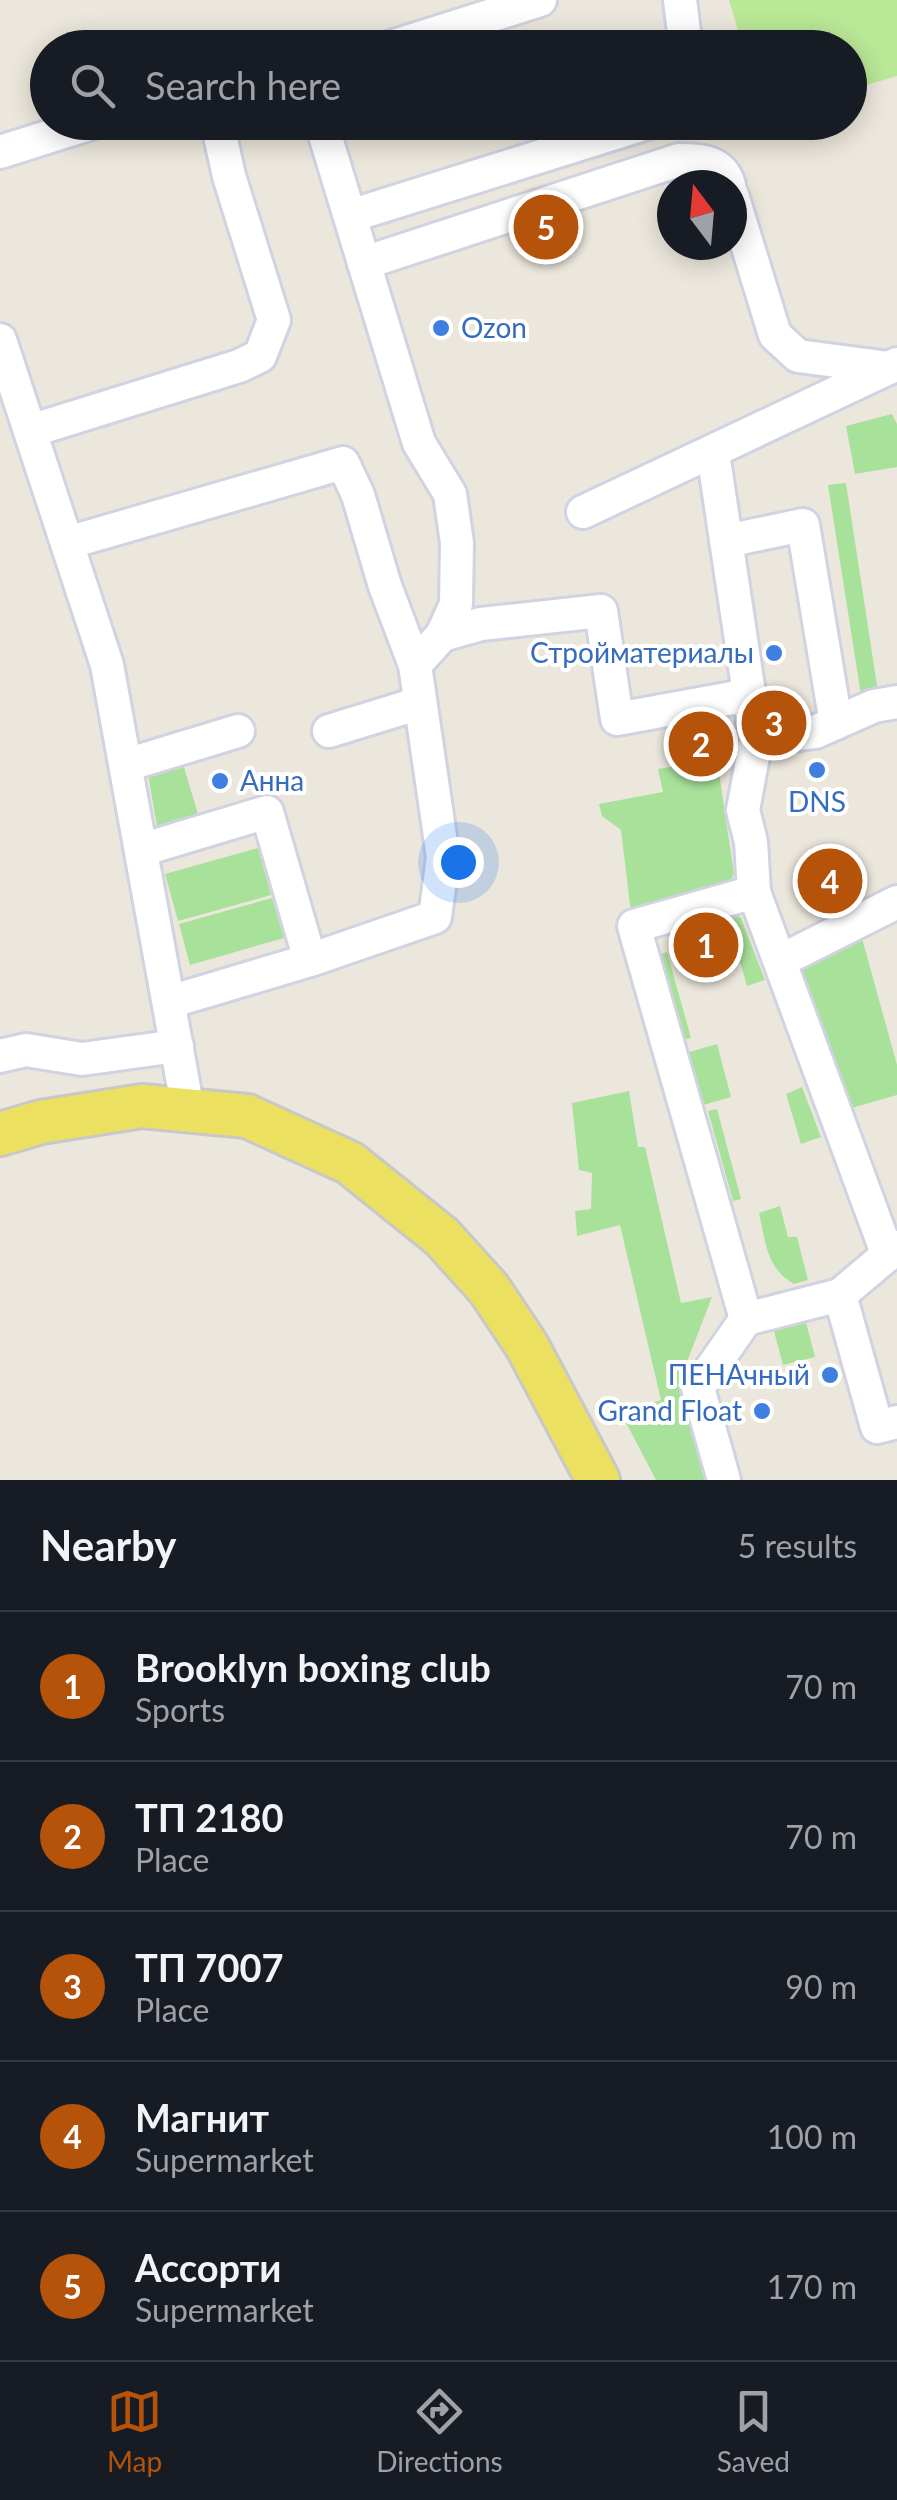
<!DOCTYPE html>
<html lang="en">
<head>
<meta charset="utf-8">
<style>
  :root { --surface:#171b24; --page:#20242c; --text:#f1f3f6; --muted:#9ea1a6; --line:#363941; --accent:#b45309 }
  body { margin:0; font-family:Lato,sans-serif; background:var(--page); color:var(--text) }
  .compass { position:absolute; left:657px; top:170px; width:90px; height:90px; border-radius:50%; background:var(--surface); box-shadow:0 5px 25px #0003; rotate:344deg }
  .you { position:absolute; left:458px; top:862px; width:35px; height:35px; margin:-25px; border:8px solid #fff; border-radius:50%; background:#1a73e8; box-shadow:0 0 0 15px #1a73e833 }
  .badge { display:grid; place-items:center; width:65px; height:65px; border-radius:50%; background:var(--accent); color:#fff; font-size:32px; font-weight:700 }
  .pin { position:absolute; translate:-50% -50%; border:5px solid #fff; box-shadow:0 2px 10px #0006 }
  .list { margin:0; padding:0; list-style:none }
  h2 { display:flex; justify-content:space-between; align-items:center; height:130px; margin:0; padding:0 40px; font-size:42px }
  h2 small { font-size:32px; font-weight:400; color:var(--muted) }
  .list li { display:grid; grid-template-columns:65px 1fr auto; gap:30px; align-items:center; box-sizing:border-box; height:150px; padding:0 40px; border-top:2px solid var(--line) }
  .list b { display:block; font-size:38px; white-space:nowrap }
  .list p { margin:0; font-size:32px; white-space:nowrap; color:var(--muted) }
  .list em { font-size:32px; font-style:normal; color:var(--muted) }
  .icon { flex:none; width:55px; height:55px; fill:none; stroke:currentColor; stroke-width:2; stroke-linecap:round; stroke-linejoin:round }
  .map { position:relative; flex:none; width:897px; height:1480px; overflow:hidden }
  .search { position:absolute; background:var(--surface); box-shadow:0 5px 25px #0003; left:30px; right:30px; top:30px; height:110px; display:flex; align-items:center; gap:25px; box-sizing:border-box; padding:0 35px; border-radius:55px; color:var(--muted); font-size:38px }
  .sheet { height:880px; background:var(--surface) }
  nav { display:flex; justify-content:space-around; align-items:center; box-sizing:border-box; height:140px; border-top:2px solid var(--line); background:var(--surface); font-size:28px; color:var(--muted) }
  nav a { display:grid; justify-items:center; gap:5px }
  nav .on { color:var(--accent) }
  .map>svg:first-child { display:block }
  .green { fill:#a8e19a }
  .pitch { fill:#b9e896 }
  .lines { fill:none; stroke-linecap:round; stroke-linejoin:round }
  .minor-casing { stroke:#d1d2e2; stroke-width:38 }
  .major-casing { stroke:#c8c8c8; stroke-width:48 }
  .minor { stroke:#fff; stroke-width:32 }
  .major { stroke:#ece060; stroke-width:42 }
  .shop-dot { fill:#3f7fe0; stroke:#fff; stroke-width:4 }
  .labels { text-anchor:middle; stroke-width:8; stroke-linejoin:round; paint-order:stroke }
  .shop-label { font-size:28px; fill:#366cbe; stroke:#fff; text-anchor:end }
</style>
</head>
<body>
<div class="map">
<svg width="897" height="1480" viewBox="0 0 897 1480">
  <rect width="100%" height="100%" fill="#ece7dc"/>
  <g class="green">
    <path d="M892,414L897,424V467L855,474L846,426Z"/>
    <path d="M846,483L878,692L861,695L828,485Z"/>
    <path d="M717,759L734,874L728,887L631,913L621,830L602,816L599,804L663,792L658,769Z"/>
    <path d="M183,764L198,814L157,826L148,774Z"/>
    <path d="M258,848L271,895L178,921L165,874Z"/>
    <path d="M272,898L284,938L190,965L179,924Z"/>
    <path d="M733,912L741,918L765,980L747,986L730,927L675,942L672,929Z"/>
    <path d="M860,931L897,1065V1095L848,1109L795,967Z"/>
    <path d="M667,952L691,1038L678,1041L654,956Z"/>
    <path d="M717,1044L731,1097L700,1106L686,1053Z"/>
    <path d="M802,1087L821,1137L801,1144L786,1094Z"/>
    <path d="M629,1091L638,1147H645L681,1303L712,1297L678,1385L705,1480H656L621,1413L661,1400L620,1225L577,1236L575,1211L591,1209L592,1173L579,1170L572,1103Z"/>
    <path d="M717,1109L741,1199L733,1201L708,1111Z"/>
    <path d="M780,1206L788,1237H797L808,1280L794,1284C766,1268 766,1243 759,1213Z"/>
    <path d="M803,1311L815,1357L783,1365L771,1320Z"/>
  </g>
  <path class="pitch" d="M729,0H897V76L850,90V48L743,47Z"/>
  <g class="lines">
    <g class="minor-casing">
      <g id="minor">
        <path d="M680,0L685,40L681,48"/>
        <path d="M388,48L540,0"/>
        <path d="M321,122L419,443L450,494L457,543L456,604L442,635L415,665"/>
        <path d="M0,152L95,122"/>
        <path d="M732,195L775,335L798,356L889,368"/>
        <path d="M350,216L650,122"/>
        <path d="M364,263L679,160C701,160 722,161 729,185"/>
        <path d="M0,340L107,665L188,1110"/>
        <path d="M30,431L239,366L260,356L274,320L229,176L219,131L227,122"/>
        <path d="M713,453L756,740L743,810L751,842L754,892L887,1253"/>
        <path d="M583,512L897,364"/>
        <path d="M726,541L803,525L836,723"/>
        <path d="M67,543L343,463L358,495L385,586L415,665L443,857L435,917L310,960L169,1002"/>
        <path d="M442,635L481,624L601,611L617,719L749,695"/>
        <path d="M329,731L420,703"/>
        <path d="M756,740L815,732L874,706L897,702"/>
        <path d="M126,765L238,731"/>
        <path d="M141,850L267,812L310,960"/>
        <path d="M754,892L634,926L746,1319L840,1295"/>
        <path d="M782,960L897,902"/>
        <path d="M0,1056L26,1050L82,1059L177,1046"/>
        <path d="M897,1247L840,1295L877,1427L897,1422"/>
        <path d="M724,1480L698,1388L746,1319"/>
      </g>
    </g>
    <g class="major-casing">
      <path id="major" d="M0,1134L41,1122L142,1106L247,1116L350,1163L442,1237L489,1289L527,1346L598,1480"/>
    </g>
    <use href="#minor" class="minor"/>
    <use href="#major" class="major"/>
  </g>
  <g class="shop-dot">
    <circle cx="441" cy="328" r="10"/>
    <circle cx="774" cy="653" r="10"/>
    <circle cx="817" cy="770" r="10"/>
    <circle cx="220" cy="781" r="10"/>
    <circle cx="830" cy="1375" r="10"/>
    <circle cx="762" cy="1411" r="10"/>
  </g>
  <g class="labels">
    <g class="shop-label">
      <text x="461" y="338" text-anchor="start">Ozon</text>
      <text x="754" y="663">Стройматериалы</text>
      <text x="240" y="791" text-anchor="start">Анна</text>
      <text x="817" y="812" text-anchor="middle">DNS</text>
      <text x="810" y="1385">ПЕНАчный</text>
      <text x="742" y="1421">Grand Float</text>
    </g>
  </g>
</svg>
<svg class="compass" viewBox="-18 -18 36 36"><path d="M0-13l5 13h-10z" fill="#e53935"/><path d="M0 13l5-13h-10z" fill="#9ea1a6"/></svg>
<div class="you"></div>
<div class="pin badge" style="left:706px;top:945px">1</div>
<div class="pin badge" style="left:701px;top:744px">2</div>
<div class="pin badge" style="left:774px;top:723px">3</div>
<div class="pin badge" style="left:830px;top:881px">4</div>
<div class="pin badge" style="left:546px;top:227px">5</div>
<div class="search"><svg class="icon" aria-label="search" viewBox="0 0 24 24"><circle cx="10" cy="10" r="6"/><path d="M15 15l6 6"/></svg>Search here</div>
</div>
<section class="sheet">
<h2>Nearby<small>5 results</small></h2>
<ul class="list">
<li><span class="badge">1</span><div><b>Brooklyn boxing club</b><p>Sports</p></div><em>70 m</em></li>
<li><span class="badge">2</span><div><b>ТП 2180</b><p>Place</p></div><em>70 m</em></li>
<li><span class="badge">3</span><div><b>ТП 7007</b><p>Place</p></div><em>90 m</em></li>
<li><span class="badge">4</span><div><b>Магнит</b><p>Supermarket</p></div><em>100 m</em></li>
<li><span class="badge">5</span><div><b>Ассорти</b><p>Supermarket</p></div><em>170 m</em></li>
</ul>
</section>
<nav>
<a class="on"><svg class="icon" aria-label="map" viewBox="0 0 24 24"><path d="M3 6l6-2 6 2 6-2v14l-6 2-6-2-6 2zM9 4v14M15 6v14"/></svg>Map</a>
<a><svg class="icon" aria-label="directions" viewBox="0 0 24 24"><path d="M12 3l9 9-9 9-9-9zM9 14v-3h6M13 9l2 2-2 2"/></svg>Directions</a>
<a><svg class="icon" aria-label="saved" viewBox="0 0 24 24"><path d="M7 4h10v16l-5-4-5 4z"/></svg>Saved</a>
</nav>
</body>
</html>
